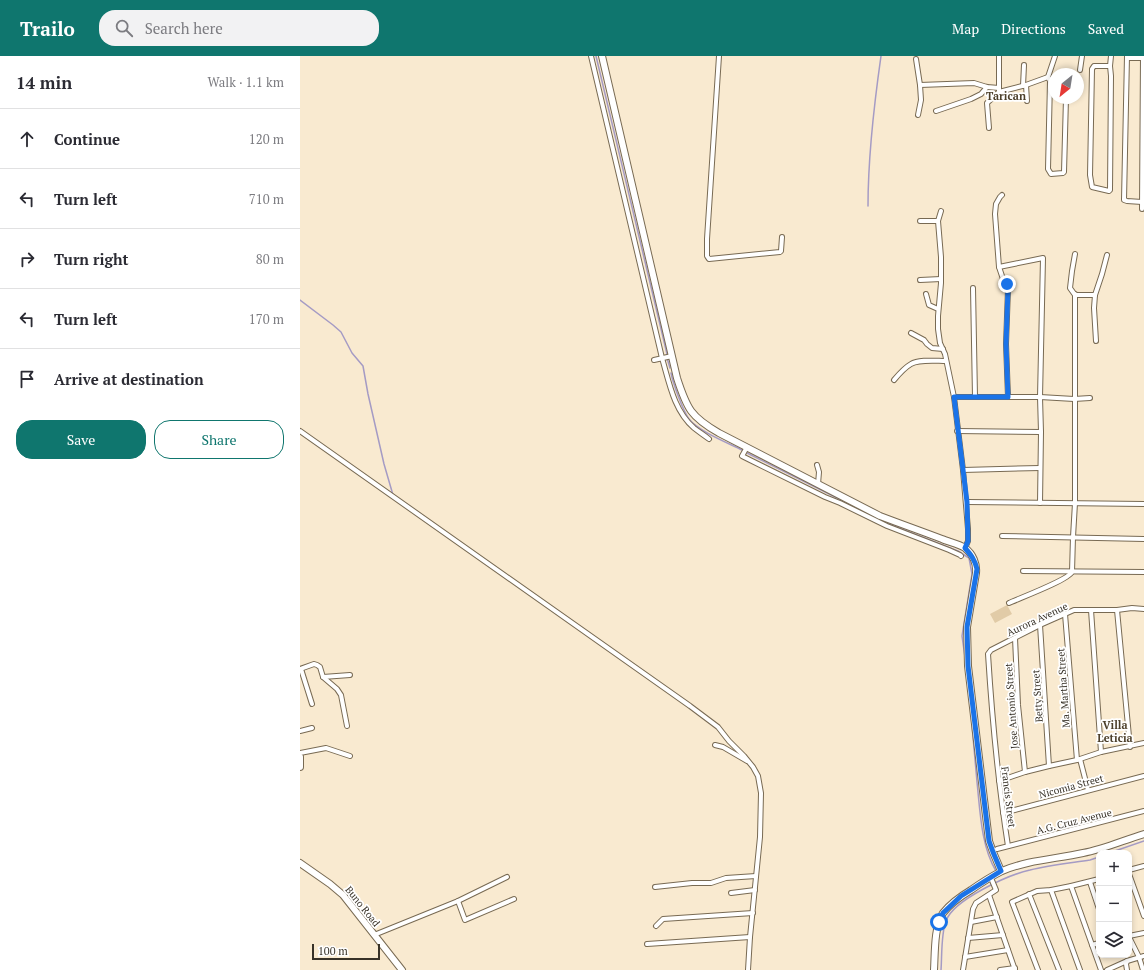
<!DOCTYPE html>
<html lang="en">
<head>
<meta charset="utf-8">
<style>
  :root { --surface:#fff; --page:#f2f2f3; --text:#2b2b33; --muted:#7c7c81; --line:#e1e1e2; --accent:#0f766e }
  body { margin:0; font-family:"PT Serif",serif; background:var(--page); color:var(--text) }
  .controls { position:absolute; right:12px; bottom:12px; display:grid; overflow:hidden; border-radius:8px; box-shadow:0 2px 6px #0003 }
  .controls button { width:36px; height:36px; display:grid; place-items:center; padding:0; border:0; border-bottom:1px solid var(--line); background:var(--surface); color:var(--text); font:20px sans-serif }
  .compass { position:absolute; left:748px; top:12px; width:36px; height:36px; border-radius:50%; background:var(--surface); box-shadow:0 2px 6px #0003; rotate:210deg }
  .scale { position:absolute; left:12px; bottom:10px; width:68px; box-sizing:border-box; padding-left:4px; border:2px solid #383228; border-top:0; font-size:11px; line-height:14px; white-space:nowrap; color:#383228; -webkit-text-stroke:3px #fff; paint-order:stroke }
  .stop { position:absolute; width:12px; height:12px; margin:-9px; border:3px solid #1a73e8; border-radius:50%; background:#fff }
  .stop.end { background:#1a73e8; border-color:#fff; box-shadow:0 1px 4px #0008 }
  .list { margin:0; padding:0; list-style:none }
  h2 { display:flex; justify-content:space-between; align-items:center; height:52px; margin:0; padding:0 16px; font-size:17px }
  h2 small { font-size:13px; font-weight:400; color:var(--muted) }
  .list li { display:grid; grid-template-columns:26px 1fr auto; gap:12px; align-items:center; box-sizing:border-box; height:60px; padding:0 16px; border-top:1px solid var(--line) }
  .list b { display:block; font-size:15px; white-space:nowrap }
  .list em { font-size:13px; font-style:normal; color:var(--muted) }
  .actions { display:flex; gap:8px; padding:12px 16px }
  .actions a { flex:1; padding:9px 0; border:1px solid var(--accent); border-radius:16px; text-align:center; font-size:14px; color:var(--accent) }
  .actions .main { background:var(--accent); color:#fff }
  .icon { flex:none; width:22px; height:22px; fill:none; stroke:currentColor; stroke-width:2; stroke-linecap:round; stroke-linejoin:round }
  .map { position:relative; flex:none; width:844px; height:914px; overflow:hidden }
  header { display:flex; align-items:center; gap:24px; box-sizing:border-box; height:56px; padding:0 20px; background:var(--accent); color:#fff }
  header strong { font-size:19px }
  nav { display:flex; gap:22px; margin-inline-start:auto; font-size:14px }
  .search { width:280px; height:36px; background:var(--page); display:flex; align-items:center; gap:10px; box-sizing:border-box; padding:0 14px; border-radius:16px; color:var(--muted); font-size:15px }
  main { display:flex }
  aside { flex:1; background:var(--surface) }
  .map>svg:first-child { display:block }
  .green { fill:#e1cba7 }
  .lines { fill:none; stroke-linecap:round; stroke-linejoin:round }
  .stream { stroke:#a59bc4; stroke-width:1.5 }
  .street-casing { stroke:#786a53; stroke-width:6 }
  .secondary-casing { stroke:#786a53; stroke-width:8 }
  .street { stroke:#fff; stroke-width:4 }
  .secondary { stroke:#fff; stroke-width:6 }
  .route { stroke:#1a73e8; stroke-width:5 }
  .labels { text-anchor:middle; stroke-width:3.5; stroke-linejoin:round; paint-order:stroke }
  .street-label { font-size:10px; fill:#383228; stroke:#fff }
  .neighbourhood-label { font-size:11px; font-weight:bold; fill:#4c3f2a; stroke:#fff }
</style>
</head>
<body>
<header>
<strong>Trailo</strong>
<div class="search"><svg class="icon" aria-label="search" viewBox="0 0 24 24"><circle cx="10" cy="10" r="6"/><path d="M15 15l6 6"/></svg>Search here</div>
<nav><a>Map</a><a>Directions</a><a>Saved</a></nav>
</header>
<main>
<aside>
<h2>14 min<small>Walk · 1.1 km</small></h2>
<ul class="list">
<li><svg class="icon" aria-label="ahead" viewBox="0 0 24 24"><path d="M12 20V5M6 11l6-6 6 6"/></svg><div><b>Continue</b></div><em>120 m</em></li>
<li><svg class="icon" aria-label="left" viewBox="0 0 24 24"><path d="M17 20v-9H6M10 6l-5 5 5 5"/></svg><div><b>Turn left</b></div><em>710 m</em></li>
<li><svg class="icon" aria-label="right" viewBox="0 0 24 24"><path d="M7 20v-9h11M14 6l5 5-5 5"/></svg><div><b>Turn right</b></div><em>80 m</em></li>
<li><svg class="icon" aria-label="left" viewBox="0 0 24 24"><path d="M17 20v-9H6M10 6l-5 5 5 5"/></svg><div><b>Turn left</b></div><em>170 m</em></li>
<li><svg class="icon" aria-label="arrive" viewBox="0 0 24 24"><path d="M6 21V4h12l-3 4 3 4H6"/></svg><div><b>Arrive at destination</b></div></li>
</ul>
<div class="actions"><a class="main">Save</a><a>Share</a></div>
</aside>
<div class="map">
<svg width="844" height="914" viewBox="0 0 844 914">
  <rect width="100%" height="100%" fill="#f9ead0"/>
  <path class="green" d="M707,549L712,558L695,567L690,558Z"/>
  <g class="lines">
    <g class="stream">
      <path d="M296,0L367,298"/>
      <path d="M568,150C568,100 574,49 581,0"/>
      <path d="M0,244L33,269L41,276L52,297L63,310L68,338L84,408L93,439"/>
      <path d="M367,302L370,312"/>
      <path d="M371,317C373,327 383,355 389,363C398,375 428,387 442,394"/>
      <path d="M447,397L589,468L658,495L669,502L672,518L662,580L665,601"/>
      <path d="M671,658C673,681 675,703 677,726C680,754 681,790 696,815"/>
      <path d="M809,797L844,785"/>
      <path d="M641,914C642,901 641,877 646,865C653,844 708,819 730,814C749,809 770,807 790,804L799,801"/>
    </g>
    <g class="street-casing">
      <g id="street">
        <path d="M291,0L362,302C369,326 374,355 394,372C399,376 404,379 409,383"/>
        <path d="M419,0L407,183V200L409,203L480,196L481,195L482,181"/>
        <path d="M699,0V36L726,29L748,21"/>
        <path d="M755,0L748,21L750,25L748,113L751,118L763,117L764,116L766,42"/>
        <path d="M827,0L824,144L827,145L842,146"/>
        <path d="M827,2H843"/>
        <path d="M616,3L620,29L674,27L687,31L699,32"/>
        <path d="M810,10H794L792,13L790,119L792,131L809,135L810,134L811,20L810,10L811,0"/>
        <path d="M780,14L782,0"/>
        <path d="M726,29L727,45"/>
        <path d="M723,30L724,9"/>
        <path d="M636,55L671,43L681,38L687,31"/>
        <path d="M618,59L621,44L620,29"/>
        <path d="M689,72L687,47L699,36"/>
        <path d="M702,139L700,141L696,148L695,158L699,211L703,223L707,228L708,233L706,288L708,341"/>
        <path d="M842,153L843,0"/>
        <path d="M641,155L638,165L641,201V227L638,260V273L640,287L645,298L654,341L663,414L668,473V485L665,492"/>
        <path d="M620,165H638"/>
        <path d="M775,198L772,215L770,232L775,239H795L794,252L796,285"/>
        <path d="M699,211L743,202L740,341L741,376L740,447"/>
        <path d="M620,224L641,223"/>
        <path d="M673,232L675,341"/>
        <path d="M626,238L629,249L638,253"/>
        <path d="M795,239L802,218L807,199"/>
        <path d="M611,277L624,284L627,288L632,292L643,293"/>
        <path d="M354,304L372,300"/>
        <path d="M594,324C599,318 604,312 611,308C619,303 636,305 646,305"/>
        <path d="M654,341H740L774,343L790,342"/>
        <path d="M0,375L390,650L418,671L429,685L444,700L453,711L458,720L461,737L460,781L450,881L448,914"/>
        <path d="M657,375L741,376"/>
        <path d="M447,391L442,400L450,404L525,441L540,447L587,470L649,494L660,499L661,500"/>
        <path d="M517,409L519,416L518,428"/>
        <path d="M663,414L740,412"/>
        <path d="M667,446L844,448"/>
        <path d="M702,480L844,483"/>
        <path d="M723,515L844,516"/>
        <path d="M709,547C720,542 768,524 772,516L773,481L775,447V238"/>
        <path d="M791,554L801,696"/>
        <path d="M817,554L830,691"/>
        <path d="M765,558L777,704"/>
        <path d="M740,569L749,710"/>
        <path d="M715,582L718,649L725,716"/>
        <path d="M0,613L14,608L17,609L20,611L23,621L37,633L41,639L47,670"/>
        <path d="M1,613L12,648"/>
        <path d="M23,621L50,619"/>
        <path d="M0,675L12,672"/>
        <path d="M415,689L423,691L447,705"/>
        <path d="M0,697L26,692L50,700"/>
        <path d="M780,703L788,734"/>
        <path d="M699,725L725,716L749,710L777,704L801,696L844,687"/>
        <path d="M703,757L844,720"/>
        <path d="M708,790C698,726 692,662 688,598L691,594L740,569L774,554H817L832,552L844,553"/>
        <path d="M697,793L844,755"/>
        <path d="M829,814L844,810"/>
        <path d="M829,818L844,860"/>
        <path d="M790,826L799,853"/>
        <path d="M771,830L801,914"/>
        <path d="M355,831L392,827H411L426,822L456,820"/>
        <path d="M751,834L780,914"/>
        <path d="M431,837L455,834"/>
        <path d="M729,838L759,914"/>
        <path d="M689,839L715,914"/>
        <path d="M158,845L165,864L214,843"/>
        <path d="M671,866L697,861"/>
        <path d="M356,870L363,863L453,857"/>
        <path d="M74,879L158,845L207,821"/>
        <path d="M829,880L844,877"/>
        <path d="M829,881L839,901L843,914"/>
        <path d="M668,882L703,879"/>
        <path d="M347,888L450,881"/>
        <path d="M792,889L799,887"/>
        <path d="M665,901L708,894"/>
        <path d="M663,914L673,853L676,847L696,834L691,822"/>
        <path d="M700,914L715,912"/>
        <path d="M738,914L712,846L737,835L751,834L771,830L799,823"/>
        <path d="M807,914L827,905L844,900"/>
        <path d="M827,914L826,908L827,905"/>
      </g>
    </g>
    <g class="secondary-casing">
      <g id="secondary">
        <path d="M302,0L377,322C387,353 391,361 419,377L580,460C601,468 621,475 642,483C649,486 659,488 665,492C673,498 677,508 676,517L667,571L668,610L689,785L693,796L701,815"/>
        <path d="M0,701V711"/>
        <path d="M0,807L30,828L43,839L102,914"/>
        <path d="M634,914C635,898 634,870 643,857C650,848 661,840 671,834C681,827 692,820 702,815C728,804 756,803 783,797C804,793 824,784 844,778"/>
      </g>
    </g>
    <use href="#street" class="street"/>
    <use href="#secondary" class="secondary"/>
  </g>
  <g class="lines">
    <path class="route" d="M639,866L643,857L661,840L701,815L693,796L689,785L668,610L667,571L677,513C675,504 671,499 665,492L668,485L667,446L654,341H708L706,288L708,233L707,228"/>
  </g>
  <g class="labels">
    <g class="street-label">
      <text transform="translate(737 563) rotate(-25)" y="4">Aurora Avenue</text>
      <text transform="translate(763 632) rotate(-94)" y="4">Ma. Martha Street</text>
      <text transform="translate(737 640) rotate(-94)" y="4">Betty Street</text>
      <text transform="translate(711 650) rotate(-94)" y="4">Jose Antonio Street</text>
      <text transform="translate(771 730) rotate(-15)" y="4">Nicomia Street</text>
      <text transform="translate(709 741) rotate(83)" y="4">Francis Street</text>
      <text transform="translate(774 765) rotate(-14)" y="4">A.G. Cruz Avenue</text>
      <text transform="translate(63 850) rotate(51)" y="4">Buno Road</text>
    </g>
    <g class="neighbourhood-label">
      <text x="706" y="44">Tarican</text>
      <text x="815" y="673">Villa<tspan x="815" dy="13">Leticia</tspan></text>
    </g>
  </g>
</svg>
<div class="controls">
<button>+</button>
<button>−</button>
<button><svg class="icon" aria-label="layers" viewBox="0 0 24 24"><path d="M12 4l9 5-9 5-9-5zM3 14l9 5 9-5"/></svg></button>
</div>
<svg class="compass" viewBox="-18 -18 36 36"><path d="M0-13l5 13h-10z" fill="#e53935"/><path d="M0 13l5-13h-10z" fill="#7c7c81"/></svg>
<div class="scale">100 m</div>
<div class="stop" style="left:639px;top:866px"></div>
<div class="stop end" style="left:707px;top:228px"></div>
</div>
</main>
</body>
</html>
